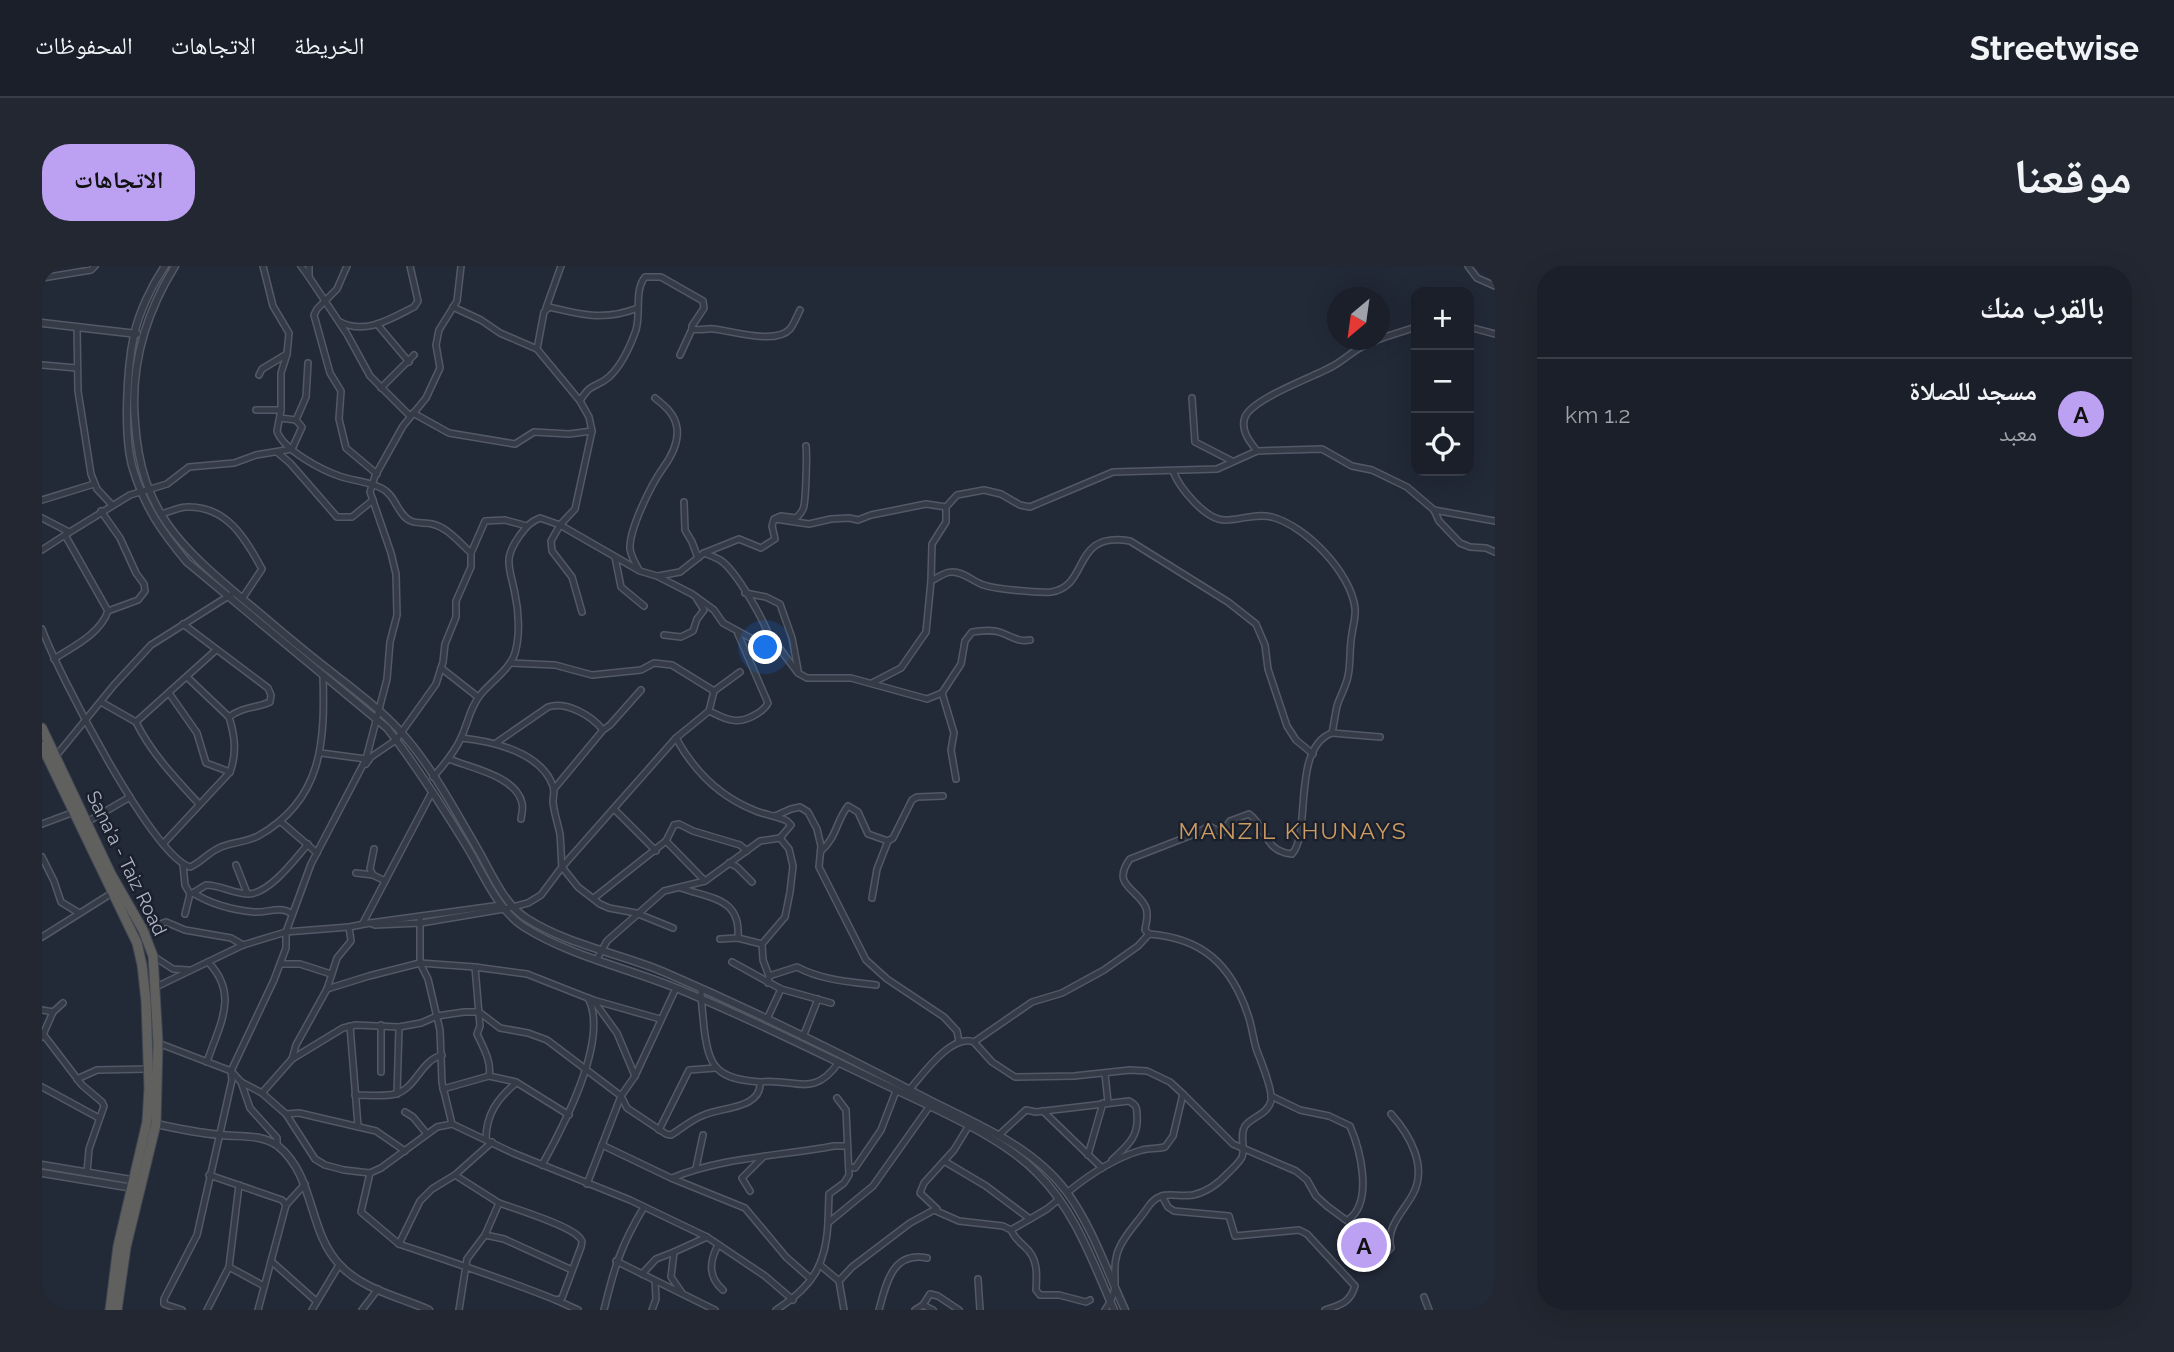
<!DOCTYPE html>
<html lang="ar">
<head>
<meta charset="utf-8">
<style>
  :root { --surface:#1a1f29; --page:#232731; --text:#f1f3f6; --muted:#9fa2a8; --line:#383d46; --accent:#bca0f2 }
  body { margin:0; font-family:Raleway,"Noto Naskh Arabic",sans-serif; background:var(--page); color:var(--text); direction:rtl }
  .controls { position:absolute; right:21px; top:21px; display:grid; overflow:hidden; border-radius:14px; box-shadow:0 7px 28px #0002 }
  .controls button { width:63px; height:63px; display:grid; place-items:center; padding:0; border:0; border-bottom:2px solid var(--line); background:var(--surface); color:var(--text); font:35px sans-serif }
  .compass { position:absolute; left:1285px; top:21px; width:63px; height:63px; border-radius:50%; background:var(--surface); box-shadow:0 7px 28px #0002; rotate:209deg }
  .you { position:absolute; left:724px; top:382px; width:24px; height:24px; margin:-18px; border:5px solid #fff; border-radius:50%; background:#1a73e8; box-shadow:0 0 0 10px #1a73e833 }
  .badge { display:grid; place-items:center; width:46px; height:46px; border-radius:50%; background:var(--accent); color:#111; font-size:23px; font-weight:700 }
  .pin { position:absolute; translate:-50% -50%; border:4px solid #fff; box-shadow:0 2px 7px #0006 }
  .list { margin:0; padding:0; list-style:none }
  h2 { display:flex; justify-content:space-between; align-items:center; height:91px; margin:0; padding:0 28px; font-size:30px }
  h2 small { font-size:23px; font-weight:400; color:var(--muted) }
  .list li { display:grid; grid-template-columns:46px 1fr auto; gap:21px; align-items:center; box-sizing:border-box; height:112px; padding:0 28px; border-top:2px solid var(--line) }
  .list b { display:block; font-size:26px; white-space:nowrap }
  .list p { margin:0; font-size:23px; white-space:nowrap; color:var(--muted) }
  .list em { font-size:23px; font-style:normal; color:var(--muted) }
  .icon { flex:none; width:38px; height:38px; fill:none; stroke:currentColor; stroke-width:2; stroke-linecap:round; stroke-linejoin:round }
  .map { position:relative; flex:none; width:1453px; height:1044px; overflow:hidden; direction:ltr; border-radius:28px }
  header { display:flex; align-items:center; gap:42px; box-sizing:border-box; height:98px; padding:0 35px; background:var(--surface); border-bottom:2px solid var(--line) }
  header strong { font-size:33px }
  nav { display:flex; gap:38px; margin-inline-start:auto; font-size:24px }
  .intro { display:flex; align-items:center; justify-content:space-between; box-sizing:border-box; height:168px; padding:0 42px }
  h1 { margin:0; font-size:49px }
  .button { padding:18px 32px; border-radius:28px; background:var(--accent); color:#111; font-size:24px; font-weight:700 }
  main { display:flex; gap:42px; padding:0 42px }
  aside { flex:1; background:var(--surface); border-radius:28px; box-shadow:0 7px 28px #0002 }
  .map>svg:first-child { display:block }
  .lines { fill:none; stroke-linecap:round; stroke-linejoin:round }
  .minor-casing { stroke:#535966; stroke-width:8 }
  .tertiary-casing { stroke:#535966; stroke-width:9 }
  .trunk-casing { stroke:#404653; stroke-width:11 }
  .minor { stroke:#363b48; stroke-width:5 }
  .tertiary { stroke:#363b48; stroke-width:6 }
  .trunk { stroke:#60605e; stroke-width:9 }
  .labels { text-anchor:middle; stroke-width:5; stroke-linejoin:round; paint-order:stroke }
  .street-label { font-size:19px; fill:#b0b6c4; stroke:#1b202d }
  .quarter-label { font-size:23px; letter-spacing:2px; fill:#cd9c62; stroke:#1b202d }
</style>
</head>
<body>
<header>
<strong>Streetwise</strong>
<nav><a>الخريطة</a><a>الاتجاهات</a><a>المحفوظات</a></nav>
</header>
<div class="intro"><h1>موقعنا</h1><a class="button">الاتجاهات</a></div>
<main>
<aside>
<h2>بالقرب منك<small></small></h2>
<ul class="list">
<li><span class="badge">A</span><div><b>مسجد للصلاة</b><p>معبد</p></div><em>1.2 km</em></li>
</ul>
</aside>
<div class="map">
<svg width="1453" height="1044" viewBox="0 0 1453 1044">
  <rect width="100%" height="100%" fill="#222937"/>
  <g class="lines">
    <g class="minor-casing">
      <g id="minor">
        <path d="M221,0L231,40L247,67L245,88L239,107V144L235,165C241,184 281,205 300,211C313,215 329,216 341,223C354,230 356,250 369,255C375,258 384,256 390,258C405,261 418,277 429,287L443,255L463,254L485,260"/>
        <path d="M259,0L267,11V0"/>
        <path d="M305,0L295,23L275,43L272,49L288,107L299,125L297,153L304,182L335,208"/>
        <path d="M1426,0L1435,12L1453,20"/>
        <path d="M267,11L305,68L328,110L368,150"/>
        <path d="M0,12L49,4L53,0"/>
        <path d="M411,41L439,54L458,67L495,83L538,135L547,151L550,165L533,243L518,259L509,275L510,285L530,311L540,346"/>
        <path d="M504,42L519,0"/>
        <path d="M298,56C324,69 348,53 372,41L376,35L368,0"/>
        <path d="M335,58L367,96"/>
        <path d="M35,61L36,125L49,208L55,223L70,239"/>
        <path d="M1427,61L1453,68"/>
        <path d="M495,83L502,46L507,41C541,49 562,55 596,42"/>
        <path d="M638,89L650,63"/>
        <path d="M0,99L35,102"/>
        <path d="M217,109L220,103L245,88"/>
        <path d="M339,122L372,89"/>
        <path d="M1150,132L1153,176L1190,195"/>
        <path d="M538,135C550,115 553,123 567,111C580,99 588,81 594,64C599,47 592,25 603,11H619L661,35L662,42L650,60V63C658,65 665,62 672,63C690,65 734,79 748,63C752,58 755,50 758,44"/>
        <path d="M214,144H239"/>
        <path d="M371,147L407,167L473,178L492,166L527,168L550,165"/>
        <path d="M254,154L264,131L266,97"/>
        <path d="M1215,185C1208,176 1198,164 1203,151C1211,132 1272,111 1291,100C1302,94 1312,84 1323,79C1339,71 1357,67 1374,61"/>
        <path d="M235,186L248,197L295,251H310L331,234"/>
        <path d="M1131,205C1137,221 1163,254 1183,254C1199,254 1213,247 1230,251C1264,260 1309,307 1313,342C1314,351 1311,359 1310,368C1307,382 1309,397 1306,410C1304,421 1298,430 1295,440C1293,449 1292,458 1290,467L1338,471"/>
        <path d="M0,234L52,218"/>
        <path d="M642,236L643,264L650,276L656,292"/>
        <path d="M1392,244L1453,255"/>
        <path d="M119,248C127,246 137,241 145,241C185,240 203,272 220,303L200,333"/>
        <path d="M0,252L27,266"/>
        <path d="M733,253L767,258L789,253L807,252L816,254L829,249L884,238L904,241"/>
        <path d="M0,284L23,269"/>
        <path d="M662,287C667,289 673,291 678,294C694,304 724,357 729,376"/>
        <path d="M573,291L579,321L602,340"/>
        <path d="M597,304C593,297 589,290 588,283C587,263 609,219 621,202C629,191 637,177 635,162C633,148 623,140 613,132"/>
        <path d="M616,310L638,306L662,287L697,273L719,282L733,273L730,260L732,253L739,250L754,252C757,249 759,248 761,243C764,238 765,187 764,180"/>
        <path d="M889,315C895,312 903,306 909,306C920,305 929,314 939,318C949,323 997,327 1009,326C1049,320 1028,265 1088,275L1186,336L1214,358L1223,379L1226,403L1245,460L1254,474L1271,488"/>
        <path d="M703,327L724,331L738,338L750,372L756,404"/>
        <path d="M66,345L23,269L88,229L125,218L147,201L192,197L214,189L250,183L260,161L254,154L238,152"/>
        <path d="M0,363C15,405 110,590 148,601C158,597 165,588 175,583C187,576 203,577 216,570C281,534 283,475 281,409"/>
        <path d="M622,369L639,371L651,365L655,353L662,344L655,333"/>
        <path d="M12,393C32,380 58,368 66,345L96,334L103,325L102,318L94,307L78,272L59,245"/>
        <path d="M468,397L513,399L550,409L599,404L612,397L630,399L672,425L698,406"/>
        <path d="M399,402L436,431"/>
        <path d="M145,411L187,451"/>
        <path d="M830,417L859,402L884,366L889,315L890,278L904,256V241L915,229L942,224L959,228L978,239L988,241L1071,206L1175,203L1215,185L1280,183L1310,200L1330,204L1365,221L1392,244L1397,255L1418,277L1428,281L1444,282L1453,286"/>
        <path d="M127,427L155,467L164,497L188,506"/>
        <path d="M59,436L94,456L174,384"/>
        <path d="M667,445C674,448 682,453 690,454C701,457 721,447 726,437L696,368"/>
        <path d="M94,456C109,487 134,513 157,538"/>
        <path d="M561,464L568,459L599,424"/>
        <path d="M634,472C652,505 678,531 714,545C724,549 736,550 745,555L749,559L738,572"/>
        <path d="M454,477L506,441C524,435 549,449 561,464L512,523"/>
        <path d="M279,487L324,493"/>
        <path d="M14,490L72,419L109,379L193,326"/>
        <path d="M407,493C429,502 474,510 480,537C481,541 480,548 479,553"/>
        <path d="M324,498L329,491L354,474L394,418L401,396L403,378L414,351V335L429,301V287"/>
        <path d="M391,511C402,499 412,487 419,472C426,457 428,441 439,428C450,415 468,403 473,387C478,370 477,346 473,328C468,301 460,294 478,269C485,260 488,256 498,252L518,259L598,305L615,310L650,328L672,344L681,357L714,375L729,376L738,383L756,407L765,412H809L885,433L900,427"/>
        <path d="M914,513L909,484L912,467L900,427L919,398L923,375L930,366C940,365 950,363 960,367C971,371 976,376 988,374"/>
        <path d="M572,543L614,585"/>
        <path d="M733,550L749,543L758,541L766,546L775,563L779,580L777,601L824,694L845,713L902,751L915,765L917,776"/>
        <path d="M238,555L275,587"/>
        <path d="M45,556L88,531"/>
        <path d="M0,558L32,546"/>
        <path d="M624,575L632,559L637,558L651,565L698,579L705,585"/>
        <path d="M121,578L188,506C195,487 193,470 187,451C202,440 212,443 228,436L229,429L226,422L141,358"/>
        <path d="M779,585C795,571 794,555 806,540L816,546L826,568L846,575L851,572L870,534L875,531L901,530"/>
        <path d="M0,591L12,615L19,636L37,647"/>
        <path d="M687,597L695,601L710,616"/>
        <path d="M141,598L143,619L148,628L151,627C169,638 191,644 212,646C226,647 239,639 250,648"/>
        <path d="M194,599L205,627"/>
        <path d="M314,607L331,609L343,615"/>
        <path d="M331,609L328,603L332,583"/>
        <path d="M639,622C670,633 699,632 696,672"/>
        <path d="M151,627L164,619C178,619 192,628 207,628C228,627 253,593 266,578"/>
        <path d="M552,632L624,575L663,615"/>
        <path d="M830,632L835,603L846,575"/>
        <path d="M143,648L148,628"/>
        <path d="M378,651V697L386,713L398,764L400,817L410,858L471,887L588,934L665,971L723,1010L751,1034"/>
        <path d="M321,657L390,526"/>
        <path d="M328,657L459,639"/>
        <path d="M631,662L594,647L567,642L558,638L536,621L520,601L634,472L667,445L672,425"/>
        <path d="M101,664L124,656L143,664L189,672L201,679"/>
        <path d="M1107,668L1103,664C1104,656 1107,650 1104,642C1097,623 1068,620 1088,593L1155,567L1167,560L1180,567L1188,555L1207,548C1225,561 1221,585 1250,588C1270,566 1249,482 1290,467"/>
        <path d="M0,671L70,627"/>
        <path d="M678,673L696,672L720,678"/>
        <path d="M111,690L131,703L146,704"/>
        <path d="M555,693L565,675L622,625L663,615L718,575L738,572L747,583L751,600L748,626L743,651L720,678L721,694L727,710L726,717"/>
        <path d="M690,696L739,723L789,737"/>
        <path d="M238,698H258L289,708"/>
        <path d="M433,701L438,760L435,768C441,781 450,796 447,810"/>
        <path d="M727,710L755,701C779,714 808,716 834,719"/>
        <path d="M114,721L201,679L244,666L307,661L328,657L333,659L379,657L462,643L486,637L499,629L520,601C519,590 519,579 518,568C516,558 512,547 511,536C511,531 513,525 511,520C499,486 450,475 419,472"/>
        <path d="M285,723L327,710L378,697L433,701L485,708L551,734L618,753"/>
        <path d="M551,734L575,767L593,810"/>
        <path d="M0,744L11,746"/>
        <path d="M725,753L739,723"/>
        <path d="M339,759V806"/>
        <path d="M308,760L316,860"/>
        <path d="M1,768L40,819L60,836L62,840L47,883L45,907"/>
        <path d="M0,771L11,746L21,737"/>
        <path d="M761,771L776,733"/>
        <path d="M932,776L950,796L973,811L1032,810L1088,804L1105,805L1128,816L1141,828"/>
        <path d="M116,777L189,805L232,714L244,682V666L269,598L324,493L345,413L348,376L355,349L354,308L349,287L328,226L333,210L361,160L384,132L398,102L394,79L397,64L415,35L419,0"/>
        <path d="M250,793L254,779L285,723L295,692L309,675L307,661"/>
        <path d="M165,796C177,759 198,729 166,696"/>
        <path d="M189,805L199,816L208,842L235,872V879"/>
        <path d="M1063,808L1066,836"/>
        <path d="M35,813L55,804L105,803"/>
        <path d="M199,816L220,827L244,848L273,893L283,899L302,904L328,907L339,902L395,861L410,858"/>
        <path d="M718,816C754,812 771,833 797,796"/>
        <path d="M0,821L57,852"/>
        <path d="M401,823L447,810L474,816L527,849"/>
        <path d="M868,823C881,808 910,767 932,776L990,736L1020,727L1062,704L1096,680L1107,668"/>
        <path d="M220,827L250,793L301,762L314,759L357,761L379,757L395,750L422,746H437L458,762L486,767L505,774L579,830L585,842L624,868L629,869C639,863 650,853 662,849C679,841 720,843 718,816C675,813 667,802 662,762C661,749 659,736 659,723"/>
        <path d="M355,828L357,761"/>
        <path d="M313,829C326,829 341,831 353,828C374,823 378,795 400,789"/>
        <path d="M1229,830L1258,844L1287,850L1308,860C1318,883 1332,936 1306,954"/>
        <path d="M1001,845L1060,902"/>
        <path d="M363,846L371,851L385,868"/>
        <path d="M244,848L257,847L334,865L363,885"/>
        <path d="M617,864L647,804L674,802"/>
        <path d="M957,869L984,844L994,846L1087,835C1094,839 1095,841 1095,849C1097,871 1085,880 1070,894"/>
        <path d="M444,873C444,848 456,832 474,817"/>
        <path d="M560,879L629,912L703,942L744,991L769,1013"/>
        <path d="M1046,889L1061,837"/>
        <path d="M902,895L944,920L988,953"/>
        <path d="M500,899C521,861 568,773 546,732"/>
        <path d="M807,901L813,902L839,864L854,825"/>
        <path d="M654,902L661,869"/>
        <path d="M328,907L319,946L357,978"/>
        <path d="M167,909L240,934L244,939L216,1044"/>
        <path d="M413,909L457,937"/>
        <path d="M630,912C681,891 738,890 792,880H805"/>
        <path d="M545,918L579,830L593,810L634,722"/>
        <path d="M708,925L700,912L721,891"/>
        <path d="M1026,926C1048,908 1072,892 1100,884C1108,882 1115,883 1123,881L1131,870L1141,828L1191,878L1254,905L1265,914L1274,930L1285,940L1346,985L1349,982C1343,962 1362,945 1371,928C1386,900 1367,868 1349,848"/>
        <path d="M1120,930L1126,941L1132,945L1187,950L1193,970L1257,964L1265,968L1313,1020C1308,1037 1298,1039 1283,1044"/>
        <path d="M244,939L263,918"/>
        <path d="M895,943L878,927L882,917L912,884L926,861"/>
        <path d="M786,957L787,928L802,917L807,909L804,844L795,832"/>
        <path d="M969,964C973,973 977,975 983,981C996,992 995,1008 994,1024L998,1029H1017L1044,1036L1048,1034"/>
        <path d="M443,969L462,973L530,1004"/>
        <path d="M676,979C667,996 666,1011 681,1024"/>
        <path d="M229,995L274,1035"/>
        <path d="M574,995L673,1044"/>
        <path d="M778,999L797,1015"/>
        <path d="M187,1001L222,1020"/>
        <path d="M600,1008L614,993L632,986"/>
        <path d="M936,1013L938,1044"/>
        <path d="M640,1027L629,1011L632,986L665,971"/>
        <path d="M1382,1031L1387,1044"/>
        <path d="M514,1034L536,1044"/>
        <path d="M881,1039L891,1044"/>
        <path d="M140,1044L122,1038V1033L155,969L190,814L189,805"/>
        <path d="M165,1044L187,1001L197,919"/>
        <path d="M270,1044L297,999"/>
        <path d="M320,1044L336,1023"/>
        <path d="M417,1044L425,993L443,969L457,937C474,943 526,959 537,971C541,975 540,976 539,981L520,1032L514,1034C462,1013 410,996 357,978L378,935L390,923L413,909L450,876"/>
        <path d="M562,1044C572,1002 579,979 602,941"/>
        <path d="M610,1044L614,1033L613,1015"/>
        <path d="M734,1044C770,1021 784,999 786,957L831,920L887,841"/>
        <path d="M802,1044L797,1015L810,1001L868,957L892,944L917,955L961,960L969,964L1005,943L1017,933"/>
        <path d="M837,1044C844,1018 850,985 885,992"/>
        <path d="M873,1044L881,1039L888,1028L896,1030L917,1044"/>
        <path d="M1063,1044C1081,1018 1068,1011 1075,988C1080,972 1094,958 1104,944C1118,921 1131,932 1151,929C1165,926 1176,918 1186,907C1190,903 1197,897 1200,891C1204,881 1197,870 1203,860C1211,850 1225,849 1229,835C1231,826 1219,795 1215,785C1211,773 1210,760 1206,749C1189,698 1160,672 1107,668"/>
      </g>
    </g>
    <g class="tertiary-casing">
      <g id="tertiary">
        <path d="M123,0C110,19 97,46 92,69C85,103 81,170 91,203C103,242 120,266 145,296L345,462C373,498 398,537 422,576C440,604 454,643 482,661C528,690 585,702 634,722C708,752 778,788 850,822C895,844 960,871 995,907C1033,944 1051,997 1072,1044"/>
        <path d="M133,0C104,47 88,100 93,156C99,246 138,280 203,335C231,358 258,382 287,404C312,424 337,442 358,465C389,499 412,543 435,582C449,606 461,637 484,652C526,679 577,687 622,706C712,745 802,789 889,835C937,859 991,881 1024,925C1050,960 1065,1005 1083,1044"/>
        <path d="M0,57L95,68"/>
        <path d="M110,857C132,862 156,867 179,869C198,871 220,868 236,880C273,910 266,965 297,998C319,1023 358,1031 387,1044"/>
        <path d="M0,899L95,915"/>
        <path d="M0,907L91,922"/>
      </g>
    </g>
    <g class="trunk-casing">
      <g id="trunk">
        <path d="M0,462L69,608L101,664L111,690L116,777L114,858L84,981L75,1044"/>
        <path d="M0,480L95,677L100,699L104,735L107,822L105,856L76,980L68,1044"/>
      </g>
    </g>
    <use href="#minor" class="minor"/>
    <use href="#tertiary" class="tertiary"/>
    <use href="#trunk" class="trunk"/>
  </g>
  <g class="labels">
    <g class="street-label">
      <text transform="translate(85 597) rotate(64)" y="7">Sana'a - Taiz Road</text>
    </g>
    <g class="quarter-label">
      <text x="1251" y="573">MANZIL KHUNAYS</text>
    </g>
  </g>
</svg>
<div class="controls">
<button>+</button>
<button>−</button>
<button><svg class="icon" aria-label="locate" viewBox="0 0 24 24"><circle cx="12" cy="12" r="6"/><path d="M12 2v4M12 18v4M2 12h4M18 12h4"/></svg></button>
</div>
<svg class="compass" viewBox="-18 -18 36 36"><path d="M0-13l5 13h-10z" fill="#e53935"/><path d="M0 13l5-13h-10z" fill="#9fa2a8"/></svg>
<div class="you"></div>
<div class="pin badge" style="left:1322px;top:979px">A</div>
</div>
</main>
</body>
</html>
